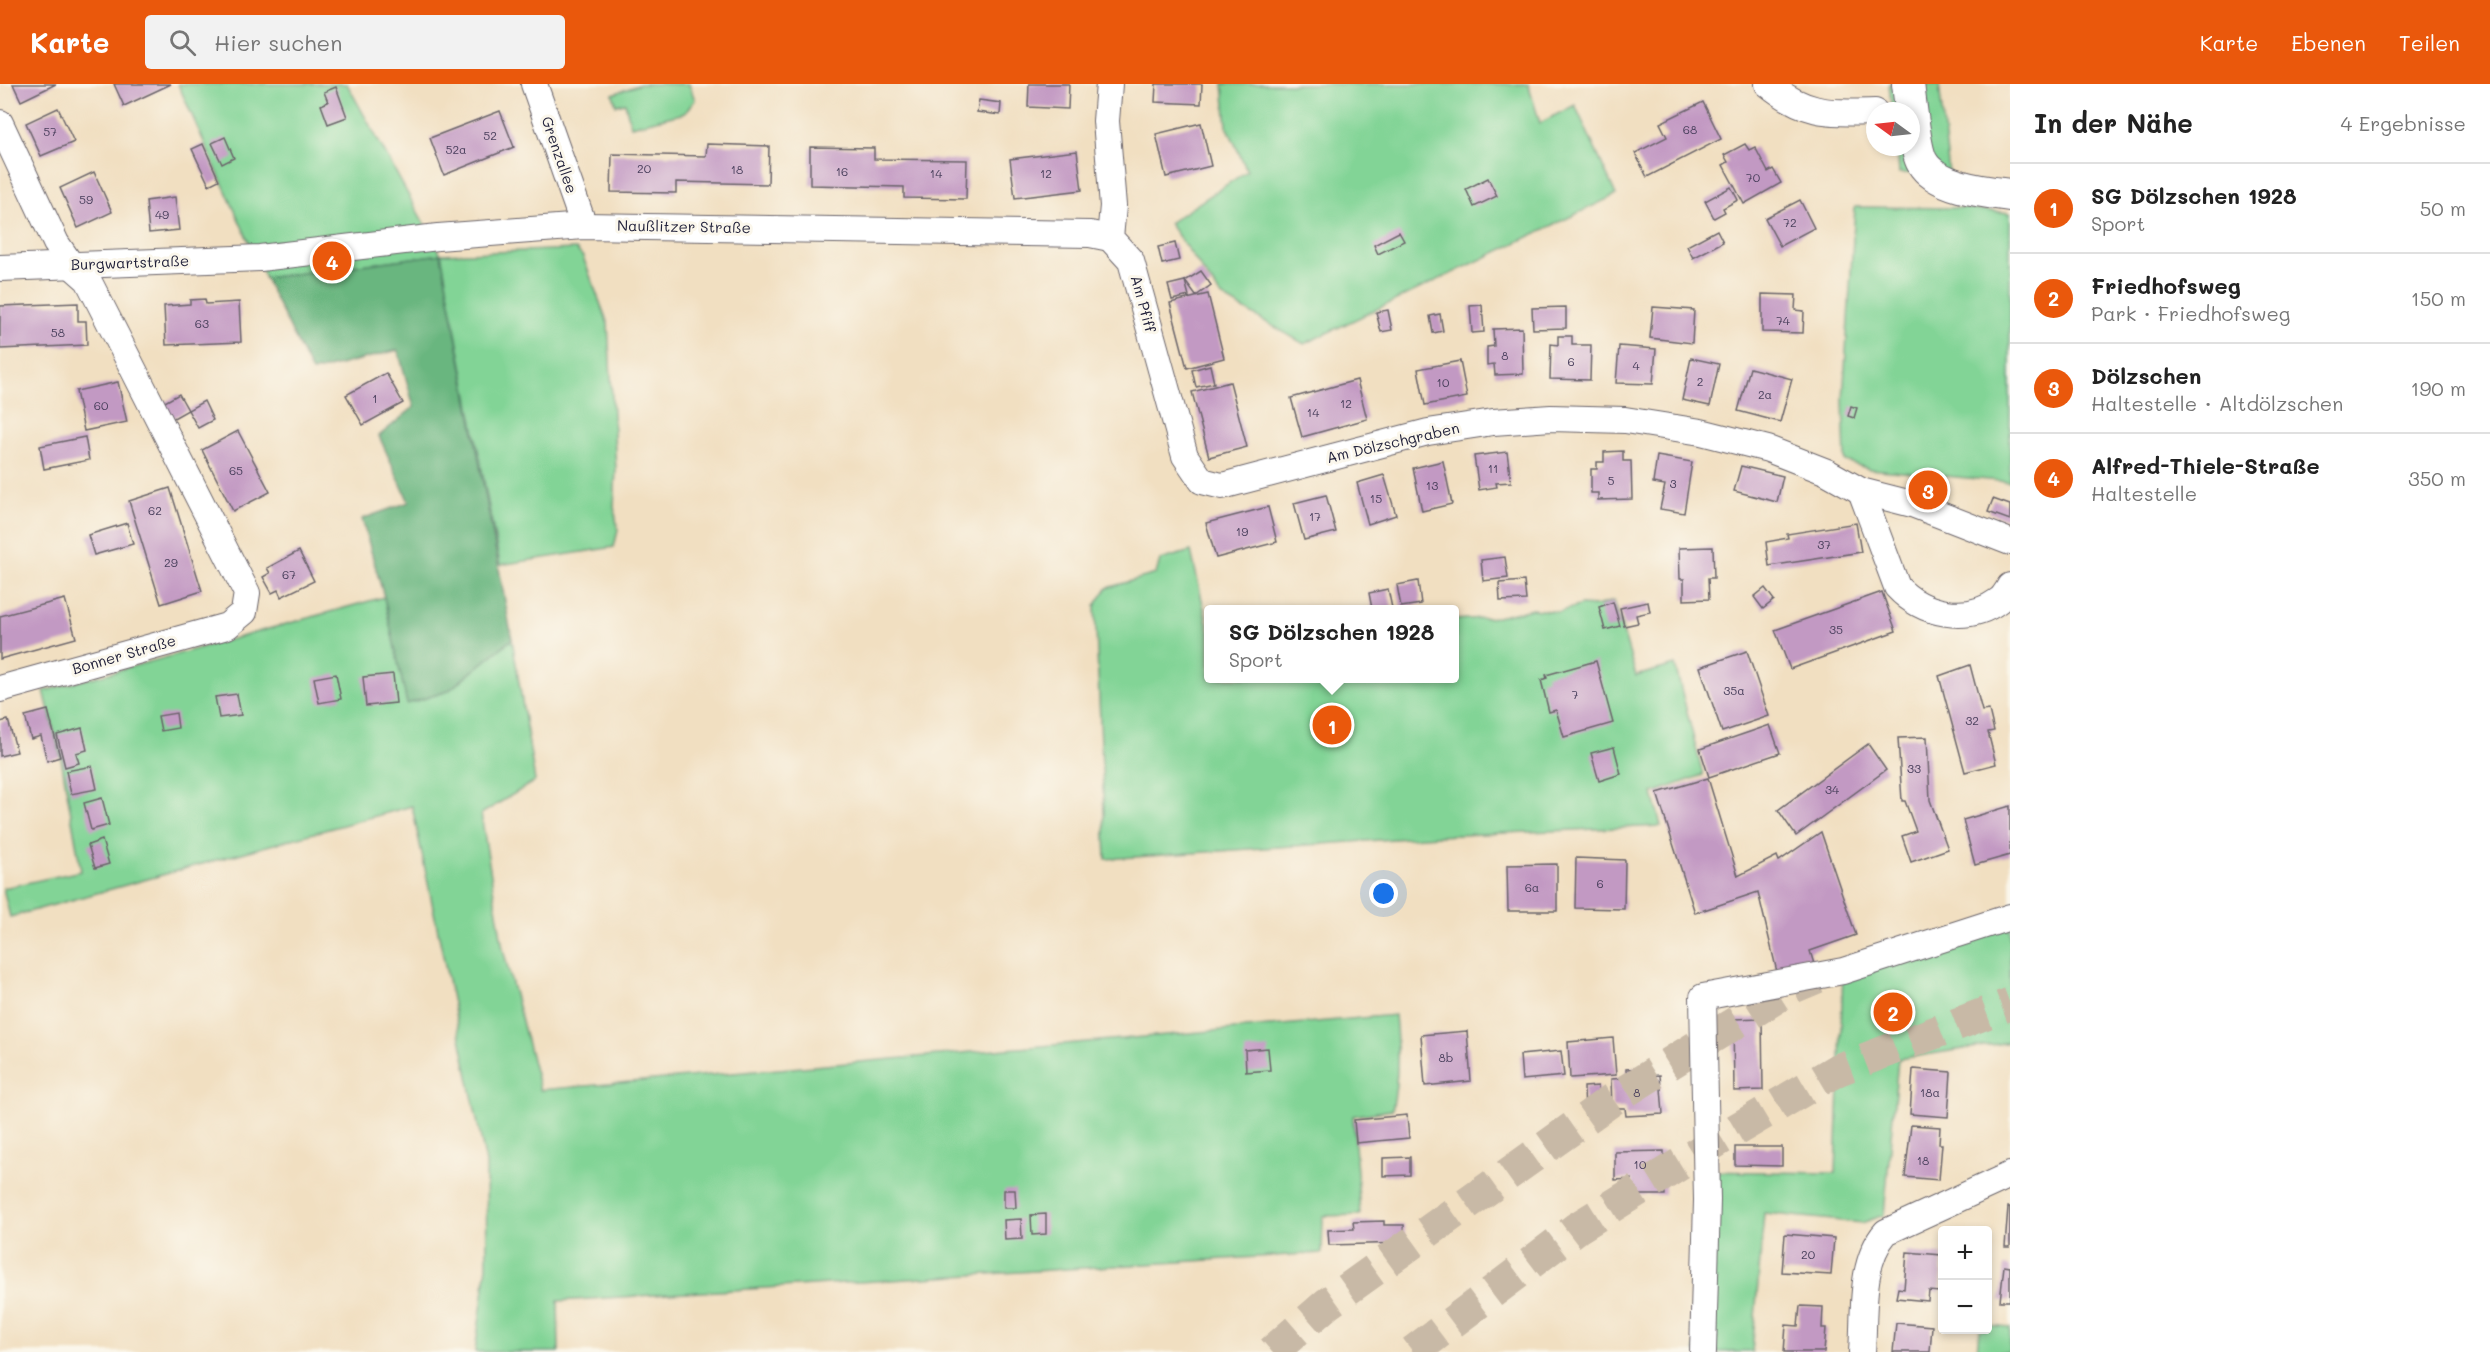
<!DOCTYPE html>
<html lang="de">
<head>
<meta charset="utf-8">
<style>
  :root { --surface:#fff; --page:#f2f2f2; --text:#222; --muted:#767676; --line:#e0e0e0; --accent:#ea580c }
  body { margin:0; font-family:Mali,sans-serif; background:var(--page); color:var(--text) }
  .controls { position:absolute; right:18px; bottom:18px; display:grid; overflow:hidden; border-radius:6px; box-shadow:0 3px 9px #0003 }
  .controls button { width:54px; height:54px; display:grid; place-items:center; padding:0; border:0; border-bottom:2px solid var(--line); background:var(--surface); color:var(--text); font:30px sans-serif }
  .compass { position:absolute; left:1866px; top:18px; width:54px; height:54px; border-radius:50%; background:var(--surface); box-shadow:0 3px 9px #0003; rotate:285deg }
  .you { position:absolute; left:1384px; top:810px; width:21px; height:21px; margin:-15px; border:4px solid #fff; border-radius:50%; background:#1a73e8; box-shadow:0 0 0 9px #1a73e833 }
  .badge { display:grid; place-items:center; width:39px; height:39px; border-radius:50%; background:var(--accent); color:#fff; font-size:20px; font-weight:700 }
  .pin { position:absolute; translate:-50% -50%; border:3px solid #fff; box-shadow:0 2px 6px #0006 }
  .popup { position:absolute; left:1204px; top:521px; width:255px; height:78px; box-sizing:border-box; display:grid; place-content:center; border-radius:6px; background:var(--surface); filter:drop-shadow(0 2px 4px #0005); font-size:20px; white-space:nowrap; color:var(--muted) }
  .popup b { font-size:22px; color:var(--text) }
  .popup::after { content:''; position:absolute; left:50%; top:100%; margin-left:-12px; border:12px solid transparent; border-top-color:var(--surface) }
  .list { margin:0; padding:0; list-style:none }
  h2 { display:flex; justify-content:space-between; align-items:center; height:78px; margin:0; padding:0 24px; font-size:26px }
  h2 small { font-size:20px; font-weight:400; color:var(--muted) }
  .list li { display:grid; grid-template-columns:39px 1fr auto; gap:18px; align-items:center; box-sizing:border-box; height:90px; padding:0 24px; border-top:2px solid var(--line) }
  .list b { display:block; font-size:22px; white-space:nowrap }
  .list p { margin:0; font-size:20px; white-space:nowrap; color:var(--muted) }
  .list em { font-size:20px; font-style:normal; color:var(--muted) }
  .icon { flex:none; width:33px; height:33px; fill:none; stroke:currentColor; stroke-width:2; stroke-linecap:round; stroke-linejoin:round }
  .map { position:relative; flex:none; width:2010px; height:1268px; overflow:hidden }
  header { display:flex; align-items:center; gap:36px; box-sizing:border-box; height:84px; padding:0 30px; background:var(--accent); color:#fff }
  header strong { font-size:28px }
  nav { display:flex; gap:33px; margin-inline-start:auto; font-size:21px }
  .search { width:420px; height:54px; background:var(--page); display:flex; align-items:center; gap:15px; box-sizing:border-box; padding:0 21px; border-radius:6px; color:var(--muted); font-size:22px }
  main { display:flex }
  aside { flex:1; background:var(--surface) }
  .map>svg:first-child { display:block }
  .green { fill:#82d496; stroke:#527b68; stroke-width:1.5 }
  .forest { fill:#69b67f; stroke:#466c5d; stroke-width:1.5 }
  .building { fill:#c299c3 }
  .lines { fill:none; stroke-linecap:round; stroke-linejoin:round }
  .motorway-tunnel { stroke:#c8b9a6; stroke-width:33; stroke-dasharray:33 16; stroke-linecap:butt }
  .minor-casing { stroke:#6a646a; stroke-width:28 }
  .tertiary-casing { stroke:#6a646a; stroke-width:34 }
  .minor { stroke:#fff; stroke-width:26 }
  .tertiary { stroke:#fff; stroke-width:32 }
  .labels { text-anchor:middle; stroke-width:6; stroke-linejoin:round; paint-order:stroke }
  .number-label { font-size:12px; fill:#4a405d }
  .street-label { font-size:15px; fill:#22223b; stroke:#fbf7ec }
</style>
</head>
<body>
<header>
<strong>Karte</strong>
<div class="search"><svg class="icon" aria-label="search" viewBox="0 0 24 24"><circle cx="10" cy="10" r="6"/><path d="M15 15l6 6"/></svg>Hier suchen</div>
<nav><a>Karte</a><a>Ebenen</a><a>Teilen</a></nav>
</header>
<main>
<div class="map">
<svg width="2010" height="1268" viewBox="0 0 2010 1268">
  <rect width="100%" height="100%" fill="#fbf7ec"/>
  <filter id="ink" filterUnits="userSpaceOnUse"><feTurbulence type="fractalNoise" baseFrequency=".0167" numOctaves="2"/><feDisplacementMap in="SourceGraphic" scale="12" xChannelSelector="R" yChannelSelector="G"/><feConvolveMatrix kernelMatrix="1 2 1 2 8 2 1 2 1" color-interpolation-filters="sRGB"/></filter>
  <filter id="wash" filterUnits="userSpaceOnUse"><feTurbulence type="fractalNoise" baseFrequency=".008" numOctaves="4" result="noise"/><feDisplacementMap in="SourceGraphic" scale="24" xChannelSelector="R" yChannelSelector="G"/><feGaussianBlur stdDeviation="1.35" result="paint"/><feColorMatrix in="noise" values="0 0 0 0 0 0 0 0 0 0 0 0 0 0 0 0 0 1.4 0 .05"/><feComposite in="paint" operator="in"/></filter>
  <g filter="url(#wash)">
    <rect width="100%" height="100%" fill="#f1dfc1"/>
    <g class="green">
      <path d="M178,0H347L441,170L576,165L583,173L608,240L616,386L614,423L618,446L614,463L500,481L441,170L265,194Z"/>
      <path d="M640,0H689L695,16L685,29L631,42L625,19L616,21L613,10Z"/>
      <path d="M1223,0H1528L1540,39L1575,21L1616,111L1304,260L1221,212L1169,139L1247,87L1227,42Z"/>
      <path d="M1889,0H1939L1949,90L1899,89L1897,63H1911V27H1892Z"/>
      <path d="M1855,123L1962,124L2010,129V398L1869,385L1845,377L1843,316Z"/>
      <path d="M1191,467L1209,547V594H1455V536L1497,533L1532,525L1559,528L1581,521L1596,522L1614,517L1636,592L1675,581L1703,691L1653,709L1661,742L1438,752L1106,775L1095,522L1107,504L1156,490L1160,476Z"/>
      <path d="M384,513L407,619L448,607L512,555L535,697L481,730L503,865L540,1006L1395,931C1398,962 1399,996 1392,1026L1353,1032L1360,1131L1323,1132L1322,1169L558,1217L559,1268H475L487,1182L486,1079L412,722L10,833L3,804L81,787L61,674L44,607Z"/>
      <path d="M2010,833V958L1898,975L1884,1131L1862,1139L1764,1129L1752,1268H1695L1698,1087L1836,1089L1843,887Z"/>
      <path d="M1988,1242L2010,1244V1268H1977L1979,1246H1988Z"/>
    </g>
    <path class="forest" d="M441,170L512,555L448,607L407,620L384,513L362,435L409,418L379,352L414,323L398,266L312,288L265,194Z"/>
    <g id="blocks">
      <g class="building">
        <path d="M13,0H56L21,17Z"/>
        <path d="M114,0H171L124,22Z"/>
        <path d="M1029,0H1069L1068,25L1028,23Z"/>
        <path d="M1156,0H1202L1201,20L1155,18Z"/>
        <path d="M336,3L347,33L328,40L321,21L328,18L324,8Z"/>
        <path d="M979,16L1001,19L1000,31L977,28Z"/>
        <path d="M1703,18L1721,55L1647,93L1635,69L1667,53L1660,39Z"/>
        <path d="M58,24L74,58L41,72L26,39Z"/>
        <path d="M500,27L514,63L444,91L430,54Z"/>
        <path d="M1201,39L1211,82L1166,93L1156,50Z"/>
        <path d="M225,53L234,74L222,80L212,59Z"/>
        <path d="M203,60L219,96L209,101L192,65Z"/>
        <path d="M707,60L769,62L768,100L676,98V109L611,108L612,70L706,72Z"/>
        <path d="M1745,60L1749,66L1755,63L1768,88L1773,85L1781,99L1744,120L1723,81L1728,78L1724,71Z"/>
        <path d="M810,63L874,64V75L967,76L966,115L904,114V103L810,101Z"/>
        <path d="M1077,67L1082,106L1015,114L1010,75Z"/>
        <path d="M94,88L112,128L78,144L60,104Z"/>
        <path d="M1488,94L1497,112L1474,123L1466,105Z"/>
        <path d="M1731,103L1738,116L1723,124L1725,128L1714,134L1705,117Z"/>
        <path d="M175,113L179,146L149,149L146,117Z"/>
        <path d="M1800,116L1814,144L1780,162L1765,134Z"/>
        <path d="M1717,146L1723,158L1693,174L1687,162Z"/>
        <path d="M1399,148L1404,157L1378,170L1374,161Z"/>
        <path d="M1175,159L1179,176L1162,180L1158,163Z"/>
        <path d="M1201,187L1211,201L1196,212L1185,197Z"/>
        <path d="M1185,197L1189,212L1172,216L1168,201Z"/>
        <path d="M1208,210L1224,274L1187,284L1170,219Z"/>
        <path d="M1762,210L1796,211L1795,226L1804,227L1803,249L1762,248Z"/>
        <path d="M205,215L206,220L239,218L241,258L166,261L164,222L190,220V216Z"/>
        <path d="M78,219V237H86L87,261L0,265V222Z"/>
        <path d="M1482,221L1484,248L1472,249L1470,222Z"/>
        <path d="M1566,223V244L1533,245L1532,224Z"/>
        <path d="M1653,223L1694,226L1692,259L1650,254Z"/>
        <path d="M1388,226L1392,246L1381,248L1376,228Z"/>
        <path d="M1440,230L1443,247L1433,249L1430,232Z"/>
        <path d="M1522,244L1523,290L1495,291L1494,280L1487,281V263L1494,262L1493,245Z"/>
        <path d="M1558,252H1572V261H1591L1590,296L1550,295L1551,260L1558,261Z"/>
        <path d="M1619,262L1656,265L1653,300L1616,299Z"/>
        <path d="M1691,274L1719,280L1710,322L1682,316Z"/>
        <path d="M1460,277L1467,313L1425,321L1418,285Z"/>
        <path d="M1210,281L1214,299L1196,303L1192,286Z"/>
        <path d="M1750,284L1792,295L1780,338L1738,327Z"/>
        <path d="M386,289L403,319L363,341L346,311Z"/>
        <path d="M1357,296L1367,335L1302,353L1291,314Z"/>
        <path d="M118,298L127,338L84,347L76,307Z"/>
        <path d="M1230,298L1247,363L1209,373L1192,308Z"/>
        <path d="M179,310L188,326L172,335L163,319Z"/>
        <path d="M204,317L213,336L198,344L188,326Z"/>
        <path d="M1851,322L1857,324L1854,334L1848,332Z"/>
        <path d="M238,347L270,408L233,427L202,366Z"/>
        <path d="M85,353L89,376L44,385L40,362Z"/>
        <path d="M1623,367V377H1631L1632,415L1598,416V409H1591V385H1597V378H1604V368Z"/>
        <path d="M1507,368L1511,398L1496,399L1497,403L1479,406L1474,372Z"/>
        <path d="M1657,372L1692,378L1684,429L1660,425L1665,401L1653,399Z"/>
        <path d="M1443,377L1452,420L1422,427L1413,384Z"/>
        <path d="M1741,382L1783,392L1777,418L1734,407Z"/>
        <path d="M1384,391L1396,431L1368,440L1357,399Z"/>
        <path d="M170,404L202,507L161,520L129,417Z"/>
        <path d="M1326,411L1336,448L1304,456L1294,419Z"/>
        <path d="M1993,415L2010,421V436L1988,428Z"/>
        <path d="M1268,423L1277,458L1216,474L1206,439Z"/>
        <path d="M127,439L133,460L94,471L88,451Z"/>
        <path d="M1856,439L1861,468L1769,482L1766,458L1788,454L1787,450Z"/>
        <path d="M1713,463L1714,494H1708L1709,515L1684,516V495H1680L1679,464Z"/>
        <path d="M299,467L314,497L281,513L278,506L272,509L263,493L270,489L267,484Z"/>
        <path d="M1505,473L1508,494L1483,497L1481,476Z"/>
        <path d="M1418,497L1421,520L1401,523L1397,501Z"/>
        <path d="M1524,497L1526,516L1500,517L1499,499Z"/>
        <path d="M1765,504L1774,516L1763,525L1754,513Z"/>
        <path d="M1388,505L1392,524L1372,525L1369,509Z"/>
        <path d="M1882,508L1896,547L1790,585L1775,546Z"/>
        <path d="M65,515L76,554L0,575V532Z"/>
        <path d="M1613,518L1620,542L1605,546L1599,523Z"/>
        <path d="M1648,518L1650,528L1636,531L1638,539L1624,542L1620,524Z"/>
        <path d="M1747,567L1769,632L1722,648L1700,583Z"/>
        <path d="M1596,577L1613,639L1564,653L1556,626L1549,628L1541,596L1547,594L1546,591Z"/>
        <path d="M1970,581L1982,627L1989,626L1994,647L1988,648L1996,680L1965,688L1939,592Z"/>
        <path d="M336,590L341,615L319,619L314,594Z"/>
        <path d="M393,590L396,619L366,622L363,593Z"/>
        <path d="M237,610L241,631L219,634L215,613Z"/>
        <path d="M48,626L60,673L47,677L41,652L31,655L25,632Z"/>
        <path d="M176,629L178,644L161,647L158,632Z"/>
        <path d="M8,636L17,668L0,672V638Z"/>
        <path d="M1770,641L1780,669L1709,693L1700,665Z"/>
        <path d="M82,644L87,666L76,669L79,679L65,683L57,651Z"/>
        <path d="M1927,653L1930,716L1948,765L1911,778L1902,752L1916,747L1905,717H1902L1898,654Z"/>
        <path d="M1868,660L1886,686L1796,752L1778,726Z"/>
        <path d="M1614,663L1621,690L1599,697L1591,669Z"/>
        <path d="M92,682L97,705L71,710L66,687Z"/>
        <path d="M1708,694L1738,792L1777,772L1779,777L1821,748L1856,851L1810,867L1815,883L1777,888L1758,808L1695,829L1657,709Z"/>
        <path d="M102,714L109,741L91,746L84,719Z"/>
        <path d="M2010,722V771L1975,781L1963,736Z"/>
        <path d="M102,756L109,780L95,784L88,761Z"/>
        <path d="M1576,774L1625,776L1624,825L1575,824Z"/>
        <path d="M1557,780V827H1508L1507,781Z"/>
        <path d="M1762,934L1763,1006L1734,1007L1733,935Z"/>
        <path d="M1467,947L1471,997L1425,1002L1421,951Z"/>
        <path d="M1613,954L1616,991L1570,994L1568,958Z"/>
        <path d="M1268,964L1270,986L1246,988L1245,966Z"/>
        <path d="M1561,967L1564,992L1522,996L1520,971Z"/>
        <path d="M1643,984L1644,992L1660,991L1663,1030L1626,1032L1625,1024H1612L1611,995L1626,994V985Z"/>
        <path d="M1913,985L1951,988L1948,1033L1910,1030Z"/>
        <path d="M1598,1002L1600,1031H1585L1584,1003Z"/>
        <path d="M1407,1031L1409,1054L1356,1059L1354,1036Z"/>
        <path d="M1911,1041L1940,1043L1939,1060H1942L1939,1096L1905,1093Z"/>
        <path d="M1735,1063H1782V1082L1735,1081Z"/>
        <path d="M1664,1067L1665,1111H1632V1095L1615,1096V1068Z"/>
        <path d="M1410,1073V1091L1383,1092V1074Z"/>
        <path d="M1004,1106H1015L1016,1124H1004Z"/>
        <path d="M2008,1123H2010V1163H2005Z"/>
        <path d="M1046,1130V1150L1032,1151L1031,1131Z"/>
        <path d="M1021,1135L1022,1155L1005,1156L1004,1136Z"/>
        <path d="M1384,1137V1141H1404L1405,1159L1329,1161L1328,1146L1354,1145L1353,1138Z"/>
        <path d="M1785,1150L1834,1154L1831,1191L1782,1188Z"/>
        <path d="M1907,1168L1942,1171L1940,1208L1929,1207L1928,1217L1896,1214L1898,1204L1904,1205Z"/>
        <path d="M2004,1182L2010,1183V1217H2000Z"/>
        <path d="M1800,1222L1823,1223L1822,1244H1826L1824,1268H1784L1786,1241L1798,1242Z"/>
        <path d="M1896,1239L1932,1242L1930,1268H1893Z"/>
      </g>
    </g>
  </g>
  <g filter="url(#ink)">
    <use href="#blocks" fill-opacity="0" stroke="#6a646a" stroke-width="1.5"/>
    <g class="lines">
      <g class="motorway-tunnel">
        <path d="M1272,1268L1327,1220L1613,1015L1791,904L1817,893"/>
        <path d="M1413,1268L1577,1144L1722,1054L1837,986L2010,920"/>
      </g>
      <g class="minor-casing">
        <g id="minor">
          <path d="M534,0L584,142"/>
          <path d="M1109,0L1106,37L1113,122L1110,154L1131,177L1185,372L1202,397L1222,402L1428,348L1493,338L1551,334L1625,336L1701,348L1768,365L1827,388L1861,407L1912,420L2010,458"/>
          <path d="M1768,0C1806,31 1828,29 1875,28"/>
          <path d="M0,39L56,159L71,181L88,196L247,509L244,528L227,542L0,605"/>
          <path d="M0,184L260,174L438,153L584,142L1090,150L1110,154"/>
          <path d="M1861,407L1897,503C1922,530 1967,540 1998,517C2003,514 2007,507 2010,502"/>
          <path d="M1703,1268L1707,1116L1703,913L1843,887L2010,833"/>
          <path d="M1862,1268C1865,1229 1859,1179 1886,1148L2010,1091"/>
        </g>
      </g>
      <g class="tertiary-casing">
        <path id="tertiary" d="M1908,0C1910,15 1915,66 1922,78C1936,103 1985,108 2010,111"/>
      </g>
      <use href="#minor" class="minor"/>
      <use href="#tertiary" class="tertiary"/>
    </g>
  </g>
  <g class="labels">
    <g class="number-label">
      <text x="1690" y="50">68</text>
      <text x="50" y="52">57</text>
      <text x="490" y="56">52</text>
      <text x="456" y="70">52a</text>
      <text x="644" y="89">20</text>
      <text x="737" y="90">18</text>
      <text x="842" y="92">16</text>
      <text x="936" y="94">14</text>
      <text x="1046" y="94">12</text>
      <text x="1753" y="98">70</text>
      <text x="86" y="120">59</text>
      <text x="162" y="135">49</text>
      <text x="1790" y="143">72</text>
      <text x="1783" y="241">74</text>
      <text x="202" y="244">63</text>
      <text x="58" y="253">58</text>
      <text x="1505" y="276">8</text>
      <text x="1571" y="282">6</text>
      <text x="1636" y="286">4</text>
      <text x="1700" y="302">2</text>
      <text x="1443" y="303">10</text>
      <text x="1765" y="315">2a</text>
      <text x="375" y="319">1</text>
      <text x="1346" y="324">12</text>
      <text x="101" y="326">60</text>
      <text x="1313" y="333">14</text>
      <text x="1493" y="389">11</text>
      <text x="236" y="391">65</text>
      <text x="1611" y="401">5</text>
      <text x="1673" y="404">3</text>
      <text x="1432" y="406">13</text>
      <text x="1376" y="419">15</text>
      <text x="155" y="431">62</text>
      <text x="1315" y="437">17</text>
      <text x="1242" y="452">19</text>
      <text x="1824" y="465">37</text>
      <text x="171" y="483">29</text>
      <text x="289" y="495">67</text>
      <text x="1836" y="550">35</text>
      <text x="1734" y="611">35a</text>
      <text x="1575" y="615">7</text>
      <text x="1972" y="641">32</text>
      <text x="1914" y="689">33</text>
      <text x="1832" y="710">34</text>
      <text x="1600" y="804">6</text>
      <text x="1532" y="808">6a</text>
      <text x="1446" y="978">8b</text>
      <text x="1637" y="1013">8</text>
      <text x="1930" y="1013">18a</text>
      <text x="1923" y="1081">18</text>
      <text x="1640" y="1085">10</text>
      <text x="1808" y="1175">20</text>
    </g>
    <g class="street-label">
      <text transform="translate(559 71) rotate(71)" y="5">Grenzallee</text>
      <text transform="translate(684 143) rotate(1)" y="5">Naußlitzer Straße</text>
      <text transform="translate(130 179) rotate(-2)" y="5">Burgwartstraße</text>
      <text transform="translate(1143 220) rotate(75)" y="5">Am Pfiff</text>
      <text transform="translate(1393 359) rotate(-13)" y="5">Am Dölzschgraben</text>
      <text transform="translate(124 571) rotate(-16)" y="5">Bonner Straße</text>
    </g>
  </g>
</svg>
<div class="controls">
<button>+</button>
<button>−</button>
</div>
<svg class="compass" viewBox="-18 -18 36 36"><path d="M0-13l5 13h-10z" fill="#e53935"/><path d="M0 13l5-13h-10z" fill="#767676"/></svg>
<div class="you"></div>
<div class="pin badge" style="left:1332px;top:641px">1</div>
<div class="popup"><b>SG Dölzschen 1928</b>Sport</div>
<div class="pin badge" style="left:1893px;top:928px">2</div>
<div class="pin badge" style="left:1928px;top:406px">3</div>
<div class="pin badge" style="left:332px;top:177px">4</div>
</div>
<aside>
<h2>In der Nähe<small>4 Ergebnisse</small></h2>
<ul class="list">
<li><span class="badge">1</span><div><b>SG Dölzschen 1928</b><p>Sport</p></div><em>50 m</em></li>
<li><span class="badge">2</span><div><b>Friedhofsweg</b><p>Park · Friedhofsweg</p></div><em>150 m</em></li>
<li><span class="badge">3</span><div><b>Dölzschen</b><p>Haltestelle · Altdölzschen</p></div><em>190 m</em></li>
<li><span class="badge">4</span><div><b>Alfred-Thiele-Straße</b><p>Haltestelle</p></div><em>350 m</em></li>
</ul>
</aside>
</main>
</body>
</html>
